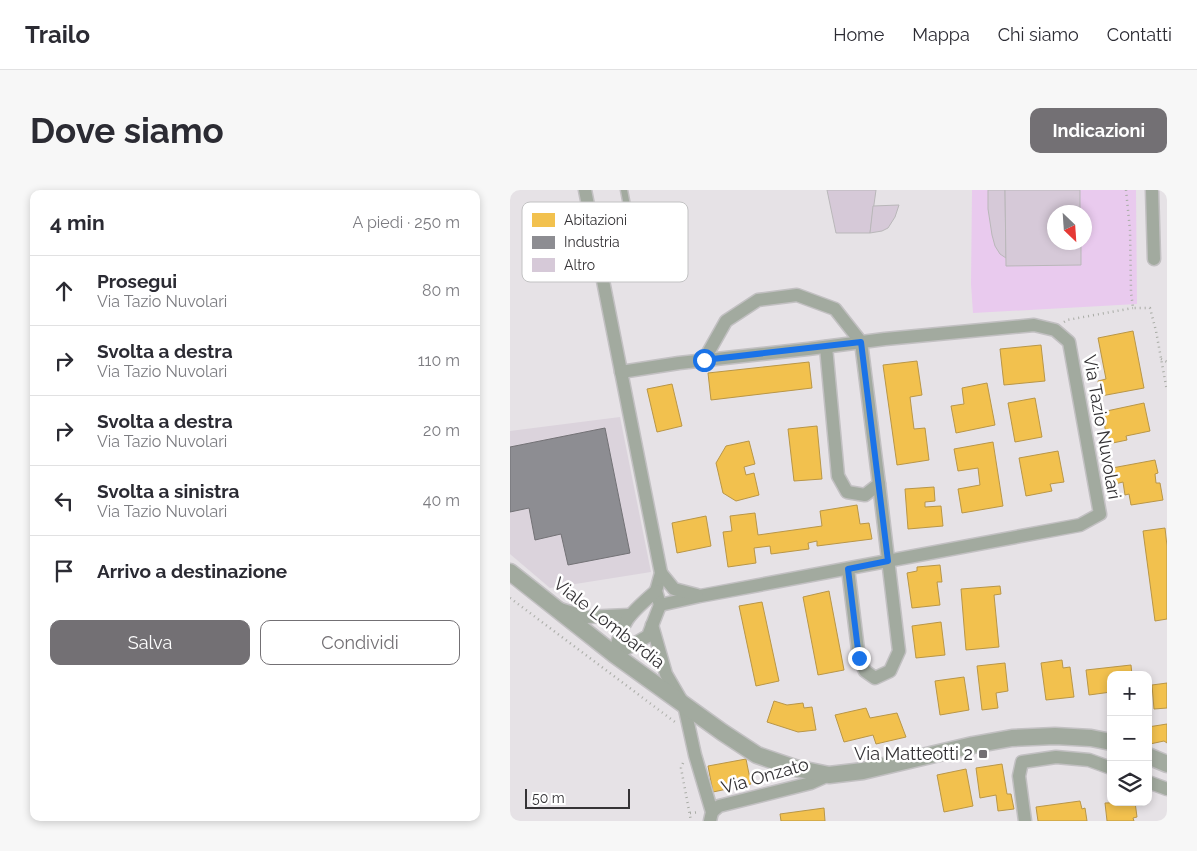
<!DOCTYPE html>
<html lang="it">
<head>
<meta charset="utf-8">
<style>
  :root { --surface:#fff; --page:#f7f7f7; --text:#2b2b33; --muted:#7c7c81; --line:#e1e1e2; --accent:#737074 }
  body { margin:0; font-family:Raleway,sans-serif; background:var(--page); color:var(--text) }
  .controls { position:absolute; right:15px; bottom:15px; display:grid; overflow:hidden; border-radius:10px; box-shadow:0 2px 8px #0003 }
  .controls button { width:45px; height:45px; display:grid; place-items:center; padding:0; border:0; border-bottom:1px solid var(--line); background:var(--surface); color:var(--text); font:25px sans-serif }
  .compass { position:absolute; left:537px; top:15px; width:45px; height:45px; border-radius:50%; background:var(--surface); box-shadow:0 2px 8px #0003; rotate:155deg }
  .scale { position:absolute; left:15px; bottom:12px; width:105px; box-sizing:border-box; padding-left:5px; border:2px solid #353336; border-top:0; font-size:14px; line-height:18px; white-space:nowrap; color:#353336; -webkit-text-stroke:4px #fff; paint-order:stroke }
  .stop { position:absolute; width:15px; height:15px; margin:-11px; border:4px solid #1a73e8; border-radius:50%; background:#fff }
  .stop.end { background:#1a73e8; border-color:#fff; box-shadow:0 1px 5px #0008 }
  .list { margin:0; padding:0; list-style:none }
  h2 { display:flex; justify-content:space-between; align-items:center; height:65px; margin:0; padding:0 20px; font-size:21px }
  h2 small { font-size:16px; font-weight:400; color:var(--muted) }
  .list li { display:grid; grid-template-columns:32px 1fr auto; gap:15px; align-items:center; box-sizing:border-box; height:70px; padding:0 20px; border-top:1px solid var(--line) }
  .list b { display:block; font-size:19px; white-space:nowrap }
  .list p { margin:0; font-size:16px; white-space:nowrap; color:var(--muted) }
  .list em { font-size:16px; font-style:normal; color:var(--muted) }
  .actions { display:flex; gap:10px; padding:15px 20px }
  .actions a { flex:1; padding:11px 0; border:1px solid var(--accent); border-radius:10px; text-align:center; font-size:18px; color:var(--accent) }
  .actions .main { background:var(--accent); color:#fff }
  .icon { flex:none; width:28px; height:28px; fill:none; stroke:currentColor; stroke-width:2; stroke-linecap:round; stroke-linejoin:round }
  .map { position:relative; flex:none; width:657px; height:631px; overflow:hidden; border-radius:10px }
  header { display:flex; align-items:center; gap:30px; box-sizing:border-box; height:70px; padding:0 25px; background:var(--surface); border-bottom:1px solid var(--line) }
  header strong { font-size:24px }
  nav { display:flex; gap:28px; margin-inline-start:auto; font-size:18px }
  .intro { display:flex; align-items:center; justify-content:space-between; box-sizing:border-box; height:120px; padding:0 30px }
  h1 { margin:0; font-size:35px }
  .button { padding:12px 22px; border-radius:10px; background:var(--accent); color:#fff; font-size:18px; font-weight:700 }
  main { display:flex; gap:30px; padding:0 30px }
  aside { flex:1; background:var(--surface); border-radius:10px; box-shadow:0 2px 8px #0003 }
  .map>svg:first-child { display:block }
  .built { fill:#dbd3dc }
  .green { fill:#e9caee; fill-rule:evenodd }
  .homes { fill:#f2c14e; stroke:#b99647 }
  .industry { fill:#8d8d92; stroke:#737276 }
  .building { fill:#d6c9d8; stroke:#b9b7b9 }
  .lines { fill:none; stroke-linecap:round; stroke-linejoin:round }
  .service-casing { stroke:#c2c0c2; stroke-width:9 }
  .minor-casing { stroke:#c2c0c2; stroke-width:15 }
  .tertiary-casing { stroke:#c2c0c2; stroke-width:19 }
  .path { stroke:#a9aca6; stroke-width:2.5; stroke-dasharray:1 4; stroke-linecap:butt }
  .service { stroke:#a2aa9f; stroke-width:6 }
  .minor { stroke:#a2aa9f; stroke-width:12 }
  .tertiary { stroke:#a2aa9f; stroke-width:16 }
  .route { stroke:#1a73e8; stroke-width:6 }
  .poi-dot { fill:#737074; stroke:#fff; stroke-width:2 }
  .labels { text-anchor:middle; stroke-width:5; stroke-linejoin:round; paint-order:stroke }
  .street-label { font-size:18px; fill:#353336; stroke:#fff }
  .poi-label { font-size:18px; fill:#353336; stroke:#fff; text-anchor:end }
  .key { fill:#fff; stroke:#c2c2c3; stroke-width:1 }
  .key-label { font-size:14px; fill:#353336 }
</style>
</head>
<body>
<header>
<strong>Trailo</strong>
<nav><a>Home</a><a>Mappa</a><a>Chi siamo</a><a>Contatti</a></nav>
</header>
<div class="intro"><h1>Dove siamo</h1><a class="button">Indicazioni</a></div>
<main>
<aside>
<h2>4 min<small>A piedi · 250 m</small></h2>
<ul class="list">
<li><svg class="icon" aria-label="ahead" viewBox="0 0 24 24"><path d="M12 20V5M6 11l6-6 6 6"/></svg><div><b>Prosegui</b><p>Via Tazio Nuvolari</p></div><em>80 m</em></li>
<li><svg class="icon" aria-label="right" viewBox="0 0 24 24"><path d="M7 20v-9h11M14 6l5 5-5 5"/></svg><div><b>Svolta a destra</b><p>Via Tazio Nuvolari</p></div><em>110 m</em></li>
<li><svg class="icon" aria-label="right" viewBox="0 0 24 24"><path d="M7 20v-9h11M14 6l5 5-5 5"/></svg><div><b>Svolta a destra</b><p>Via Tazio Nuvolari</p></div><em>20 m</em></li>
<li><svg class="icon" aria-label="left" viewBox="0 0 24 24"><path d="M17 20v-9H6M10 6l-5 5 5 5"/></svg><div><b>Svolta a sinistra</b><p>Via Tazio Nuvolari</p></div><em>40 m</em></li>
<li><svg class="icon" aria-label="arrive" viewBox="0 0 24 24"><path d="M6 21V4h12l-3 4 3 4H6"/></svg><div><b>Arrivo a destinazione</b></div></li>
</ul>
<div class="actions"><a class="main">Salva</a><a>Condividi</a></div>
</aside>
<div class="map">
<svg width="657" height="631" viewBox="0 0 657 631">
  <rect width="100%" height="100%" fill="#e6e2e6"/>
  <path class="built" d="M110,227L141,382L40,398L0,364V241Z"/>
  <path class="green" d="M462,0H626L627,114L463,123L461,94ZM544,22H574V52H544Z"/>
  <g class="homes">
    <path d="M623,141L634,198L591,206L588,191L596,189L588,148Z"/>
    <path d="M531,155L535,191L494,195L490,159Z"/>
    <path d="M407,171L412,205L400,207L404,239L415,238L419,270L387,275L373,175Z"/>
    <path d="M299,172L302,198L201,210L198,183Z"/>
    <path d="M477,193L485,235L446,243L441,216L454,214L452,198Z"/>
    <path d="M162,194L172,236L147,242L137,199Z"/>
    <path d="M525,208L532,247L505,252L498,213Z"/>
    <path d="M634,213L640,241L616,246L617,250L598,254L592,222Z"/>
    <path d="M307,236L312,289L284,291L278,239Z"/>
    <path d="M239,251L245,274L234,277L236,285L244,283L249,305L226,311L213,303L206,273L216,256Z"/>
    <path d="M483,252L493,316L452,323L448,299L470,295L468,278L448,281L444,259Z"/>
    <path d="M548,261L554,292L540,294L542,301L516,306L509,268Z"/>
    <path d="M645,270L648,283L645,284L646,293H650L653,310L621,315L619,304L615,305L613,292L605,294L602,278Z"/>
    <path d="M424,297L425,311L415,312V317L431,316L433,336L398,339L395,299Z"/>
    <path d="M347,315L350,334L359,333L362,349L307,356V351L298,353L299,359L261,364L260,356L244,358L246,373L218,377L213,342L222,341L220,326L245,323L248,345L312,336L310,321Z"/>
    <path d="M196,326L201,356L167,363L162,333Z"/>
    <path d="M655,338L657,356V429L645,431L633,341Z"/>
    <path d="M430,375L432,392H427L430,415L402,418L397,383L407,381V377Z"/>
    <path d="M490,396L491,404L484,405L489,457L456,460L451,399Z"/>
    <path d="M319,401L334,480L308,485L293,407Z"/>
    <path d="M252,412L269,491L246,496L229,416Z"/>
    <path d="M431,432L435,465L406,468L402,436Z"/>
    <path d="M552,470L553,478L560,477L564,507L536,510L531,473Z"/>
    <path d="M495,473L498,501L486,503L488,518L472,520L467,476Z"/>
    <path d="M621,475L622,485H601V502L579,505L576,480Z"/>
    <path d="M454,487L459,520L430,525L425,491Z"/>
    <path d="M657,493V518L644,519L642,495Z"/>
    <path d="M264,511L277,515L293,513L294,518L302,517L306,540L288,542L257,532Z"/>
    <path d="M356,518L360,528L387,523L396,547L366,554L363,545L334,552L325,525Z"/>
    <path d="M657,534V553L654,551L640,554L638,537Z"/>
    <path d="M236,569L241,594L203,602L198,576Z"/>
    <path d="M492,574L497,604H501L504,619L488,621L486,605L470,608L466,578Z"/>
    <path d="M456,579L463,616L434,622L427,585Z"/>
    <path d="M570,611L572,619L575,618L577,631H528L526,617Z"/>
    <path d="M625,612L627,627L623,628L624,631H597L595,613Z"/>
    <path d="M314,618L315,631H271L270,624Z"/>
  </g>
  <path class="industry" d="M95,238L120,363L58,375L51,344L25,350L19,318L0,322V257Z"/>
  <g class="building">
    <path d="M317,0H366L360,43H326Z"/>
    <path d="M478,0H495L496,68L490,64L485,56L482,45L478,19Z"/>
    <path d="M495,0H570V22H544V52H571V75L496,76Z"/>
    <path d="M389,15L385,27L378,38L372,41L360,43L363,16Z"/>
  </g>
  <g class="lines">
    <g class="service-casing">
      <path id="service" d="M81,29L118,21L114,0"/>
    </g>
    <g class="minor-casing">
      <g id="minor">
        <path d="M75,0L151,383L146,401L150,415L138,446L105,465"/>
        <path d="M642,0L644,69"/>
        <path d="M194,170L216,131L248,110L287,105L325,119L351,152L369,294L355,305L337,302L328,286L316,157"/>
        <path d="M111,182L169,173L298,159L375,149L524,135L545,140L559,152L590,324L570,335L190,406L150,415"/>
        <path d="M338,379L349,468L355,481L365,488L380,481L389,461L369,294"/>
        <path d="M151,383L164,399L187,405"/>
        <path d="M50,419L76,427L119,425"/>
        <path d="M142,435L156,484L174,515L185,565L202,622L200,631"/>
        <path d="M105,465C110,431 122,422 146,401"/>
        <path d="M638,592L657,599"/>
        <path d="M202,622L209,616L301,593L319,585"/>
        <path d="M515,631L509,586L512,572L546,567L579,570L601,578"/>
      </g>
    </g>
    <g class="tertiary-casing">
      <g id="tertiary">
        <path d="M0,382L105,465L212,542L247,565L285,578L319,585L353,581L463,555L502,548L545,546L581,548L601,552"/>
        <path d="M638,566L657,574"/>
      </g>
    </g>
    <g class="path">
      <path d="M616,0L620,40L621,102L623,118H640L646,141L657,201"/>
      <path d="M554,132L557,130L623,118"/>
      <path d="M651,169L657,172"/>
      <path d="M0,408L165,532"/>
      <path d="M173,573L171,578L181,631"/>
      <path d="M180,623L190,622"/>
    </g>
    <use href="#service" class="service"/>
    <use href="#minor" class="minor"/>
    <use href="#tertiary" class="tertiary"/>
  </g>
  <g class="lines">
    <path class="route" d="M194,170L351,152L378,371L338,379L349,468"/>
  </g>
  <rect class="poi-dot" x="468" y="559" width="10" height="10" rx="2.5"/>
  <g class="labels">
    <g class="street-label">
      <text transform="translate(592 237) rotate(80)" y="6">Via Tazio Nuvolari</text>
      <text transform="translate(99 433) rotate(38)" y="6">Viale Lombardia</text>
      <text transform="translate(255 586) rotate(-16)" y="6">Via Onzato</text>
    </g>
    <g class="poi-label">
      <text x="463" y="570">Via Matteotti 2</text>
    </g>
  </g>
  <rect x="12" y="12" width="166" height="80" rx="8" class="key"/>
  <rect x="22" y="23" width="23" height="14" fill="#f2c14e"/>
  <rect x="22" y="46" width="23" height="13" fill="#8d8d92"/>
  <rect x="22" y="68" width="23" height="14" fill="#d6c9d8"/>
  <g class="key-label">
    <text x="54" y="35">Abitazioni</text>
    <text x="54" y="57">Industria</text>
    <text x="54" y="80">Altro</text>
  </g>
</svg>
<div class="controls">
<button>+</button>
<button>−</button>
<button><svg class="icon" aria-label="layers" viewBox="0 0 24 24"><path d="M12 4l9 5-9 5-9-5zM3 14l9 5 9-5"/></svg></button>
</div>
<svg class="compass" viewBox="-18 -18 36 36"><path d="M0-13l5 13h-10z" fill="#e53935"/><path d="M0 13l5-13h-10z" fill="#7c7c81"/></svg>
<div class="scale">50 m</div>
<div class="stop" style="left:194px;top:170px"></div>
<div class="stop end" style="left:349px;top:468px"></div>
</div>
</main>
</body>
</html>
